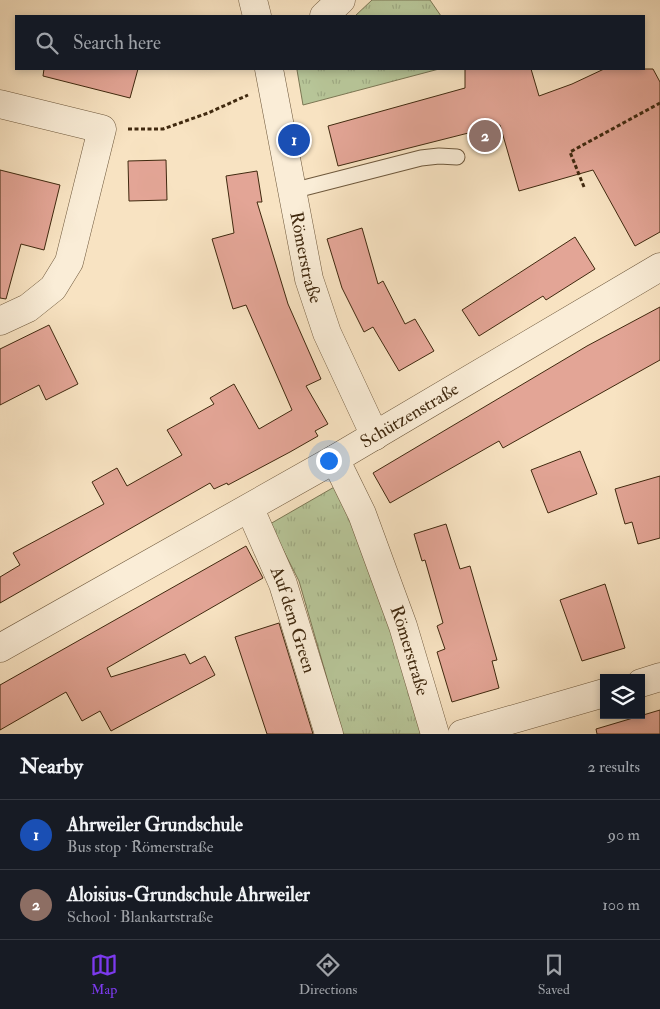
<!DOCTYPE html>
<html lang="en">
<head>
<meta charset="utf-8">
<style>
  :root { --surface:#171b24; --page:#20242c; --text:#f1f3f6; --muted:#9ea1a6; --line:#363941; --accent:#7c3aed }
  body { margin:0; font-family:"IM FELL Double Pica",serif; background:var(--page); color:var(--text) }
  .controls { position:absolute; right:15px; bottom:15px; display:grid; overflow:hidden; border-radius:0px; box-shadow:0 2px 8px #0003 }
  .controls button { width:45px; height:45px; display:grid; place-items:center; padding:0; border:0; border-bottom:1px solid var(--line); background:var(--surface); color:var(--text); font:25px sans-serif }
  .you { position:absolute; left:328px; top:460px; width:18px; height:18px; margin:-12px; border:4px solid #fff; border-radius:50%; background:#1a73e8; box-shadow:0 0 0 8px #1a73e833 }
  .badge { display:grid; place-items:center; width:32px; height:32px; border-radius:50%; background:var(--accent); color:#fff; font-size:16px; font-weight:700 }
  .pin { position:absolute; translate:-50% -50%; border:2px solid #fff; box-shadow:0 1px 5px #0006 }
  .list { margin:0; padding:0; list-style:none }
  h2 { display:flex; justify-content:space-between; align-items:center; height:65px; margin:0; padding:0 20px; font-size:21px }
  h2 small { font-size:16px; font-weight:400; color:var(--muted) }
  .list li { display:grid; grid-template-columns:32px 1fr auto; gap:15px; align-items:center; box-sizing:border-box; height:70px; padding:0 20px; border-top:1px solid var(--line) }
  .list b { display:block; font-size:19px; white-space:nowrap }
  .list p { margin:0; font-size:16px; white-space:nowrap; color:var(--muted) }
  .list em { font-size:16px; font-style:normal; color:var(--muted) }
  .icon { flex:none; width:28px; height:28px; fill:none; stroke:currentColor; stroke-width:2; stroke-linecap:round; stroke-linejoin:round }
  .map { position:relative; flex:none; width:660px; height:734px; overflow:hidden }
  .search { position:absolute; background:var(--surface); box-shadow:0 2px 8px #0003; left:15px; right:15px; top:15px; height:55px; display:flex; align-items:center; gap:12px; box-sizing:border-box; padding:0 18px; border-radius:0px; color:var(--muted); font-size:19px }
  .sheet { height:205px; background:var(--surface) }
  nav { display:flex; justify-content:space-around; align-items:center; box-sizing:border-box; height:70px; border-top:1px solid var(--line); background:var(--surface); font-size:14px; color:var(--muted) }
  nav a { display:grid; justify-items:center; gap:2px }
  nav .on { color:var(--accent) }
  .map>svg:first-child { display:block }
  .grass { fill:url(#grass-tufts); stroke:#7c7754 }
  .building { fill:#e3a596; stroke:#40290f }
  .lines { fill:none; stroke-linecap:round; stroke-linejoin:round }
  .service-casing { stroke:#6e583c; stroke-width:17 }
  .minor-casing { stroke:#6e583c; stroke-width:29 }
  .path { stroke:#40290f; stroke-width:3; stroke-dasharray:4 2.5; stroke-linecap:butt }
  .service { stroke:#faedd7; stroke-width:15 }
  .minor { stroke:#faedd7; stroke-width:28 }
  .labels { text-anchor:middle; stroke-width:4; stroke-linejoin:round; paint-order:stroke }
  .street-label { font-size:18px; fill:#40290f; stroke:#faedd7 }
</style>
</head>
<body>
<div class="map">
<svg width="660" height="734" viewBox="0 0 660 734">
  <defs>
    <pattern id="grass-tufts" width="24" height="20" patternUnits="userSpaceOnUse" patternTransform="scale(1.25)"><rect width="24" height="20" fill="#b7c598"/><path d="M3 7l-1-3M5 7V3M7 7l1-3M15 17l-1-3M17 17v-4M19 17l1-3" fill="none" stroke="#9ea982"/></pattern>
  </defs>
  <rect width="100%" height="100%" fill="#f8e3c2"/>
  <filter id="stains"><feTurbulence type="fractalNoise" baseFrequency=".004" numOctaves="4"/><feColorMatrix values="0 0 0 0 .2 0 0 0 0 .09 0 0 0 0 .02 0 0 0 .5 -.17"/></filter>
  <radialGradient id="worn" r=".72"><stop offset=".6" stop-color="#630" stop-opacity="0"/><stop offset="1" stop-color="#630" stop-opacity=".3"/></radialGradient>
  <g class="grass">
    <path d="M372,0H430L441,16H355Z"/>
    <path d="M299,69H439L303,105L297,70Z"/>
    <path d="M336,486L379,589L421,734H343L299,581L270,524Z"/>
  </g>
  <g class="building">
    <path d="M44,69H138L130,98L43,76Z"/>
    <path d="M465,69H531L539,96L572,84L604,69H653L660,82V232L635,246L593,170L519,191L500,125L338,166L328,126L465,88Z"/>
    <path d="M166,160L167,200L129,201L128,161Z"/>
    <path d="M0,170L60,185L44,250L21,244L6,299L0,298Z"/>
    <path d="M257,171L262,202H257L288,304L321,379L306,386L328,424L315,431L318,436L290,452L228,485L227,483L214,489L210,483L0,603V577L20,565L13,553L104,504L92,482L117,468L127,486L182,455L167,430L214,404L210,398L234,384L259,429L292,410L246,305L233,309L212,239L234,233L226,176Z"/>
    <path d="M362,228L378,284L383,281L405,324L415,319L434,351L399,371L373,327L364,332L342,288L327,239Z"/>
    <path d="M575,237L595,269L546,300L543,296L479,336L462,310Z"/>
    <path d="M660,307V360L503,448L499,441L390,503L373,473L587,346Z"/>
    <path d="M49,325L78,384L46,400L39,385L0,405V349Z"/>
    <path d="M580,451L597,494L548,513L531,470Z"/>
    <path d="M660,476V538L638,544L632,522L625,524L615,489Z"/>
    <path d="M446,524L460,569L470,566L497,660L492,661L499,688L452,702L437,652L445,649L437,626L443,623L425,560L422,561L414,534Z"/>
    <path d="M246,546L263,578L107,668L111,677L185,654L190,664L205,656L215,675L111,731L100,711L82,721L66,692L0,730V685Z"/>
    <path d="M605,584L625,648L582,661L560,600Z"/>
    <path d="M279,623L313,734H267L235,637Z"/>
    <path d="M660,710V734H597L596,729Z"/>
  </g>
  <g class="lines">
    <g class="service-casing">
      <path id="service" d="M292,191L421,158L439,156L457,157"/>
    </g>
    <g class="minor-casing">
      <g id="minor">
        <path d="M253,0L257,16"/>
        <path d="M324,16L341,0"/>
        <path id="s1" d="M269,69L309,279L327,333L375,436"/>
        <path d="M0,104L102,129L69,262L53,288L28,308L0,321"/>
        <path id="s2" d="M335,459L362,514L403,626L435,734"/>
        <path id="s3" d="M250,509L283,584L329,734"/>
        <path id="s4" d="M0,648L335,459L660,267"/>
        <path d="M641,683L660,677"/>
        <path d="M462,734L604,693"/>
      </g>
    </g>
    <g class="path">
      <path d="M128,129H163L208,113L248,95"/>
      <path d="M584,187L570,152L660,103"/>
    </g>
    <use href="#service" class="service"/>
    <use href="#minor" class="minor"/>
  </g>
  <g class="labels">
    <g class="street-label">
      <text dy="6" stroke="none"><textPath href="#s1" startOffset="192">Römerstraße</textPath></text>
      <text dy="6" stroke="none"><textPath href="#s4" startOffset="471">Schützenstraße</textPath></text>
      <text dy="6" stroke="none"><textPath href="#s3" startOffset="119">Auf dem Green</textPath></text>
      <text dy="6" stroke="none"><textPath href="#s2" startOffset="206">Römerstraße</textPath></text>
    </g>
  </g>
  <rect width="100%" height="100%" filter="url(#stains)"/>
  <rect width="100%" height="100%" fill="url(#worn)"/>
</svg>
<div class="controls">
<button><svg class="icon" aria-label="layers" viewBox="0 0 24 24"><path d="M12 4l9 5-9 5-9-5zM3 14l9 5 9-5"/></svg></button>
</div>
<div class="you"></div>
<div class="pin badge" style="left:294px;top:140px;background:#1a4fb4">1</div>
<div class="pin badge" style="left:485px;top:136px;background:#8d6e63">2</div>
<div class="search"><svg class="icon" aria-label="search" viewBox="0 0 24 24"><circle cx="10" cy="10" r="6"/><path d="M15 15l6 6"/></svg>Search here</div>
</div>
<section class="sheet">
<h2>Nearby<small>2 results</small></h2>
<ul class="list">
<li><span class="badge" style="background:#1a4fb4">1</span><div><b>Ahrweiler Grundschule</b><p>Bus stop · Römerstraße</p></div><em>90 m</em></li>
<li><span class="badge" style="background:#8d6e63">2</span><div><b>Aloisius-Grundschule Ahrweiler</b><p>School · Blankartstraße</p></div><em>100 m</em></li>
</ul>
</section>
<nav>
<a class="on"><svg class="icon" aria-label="map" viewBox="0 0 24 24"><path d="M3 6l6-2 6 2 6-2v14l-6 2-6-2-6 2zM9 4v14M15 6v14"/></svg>Map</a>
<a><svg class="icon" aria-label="directions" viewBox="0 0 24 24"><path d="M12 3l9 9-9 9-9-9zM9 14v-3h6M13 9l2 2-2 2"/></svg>Directions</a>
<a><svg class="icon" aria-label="saved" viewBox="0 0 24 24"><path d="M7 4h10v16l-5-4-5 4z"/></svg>Saved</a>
</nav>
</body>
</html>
